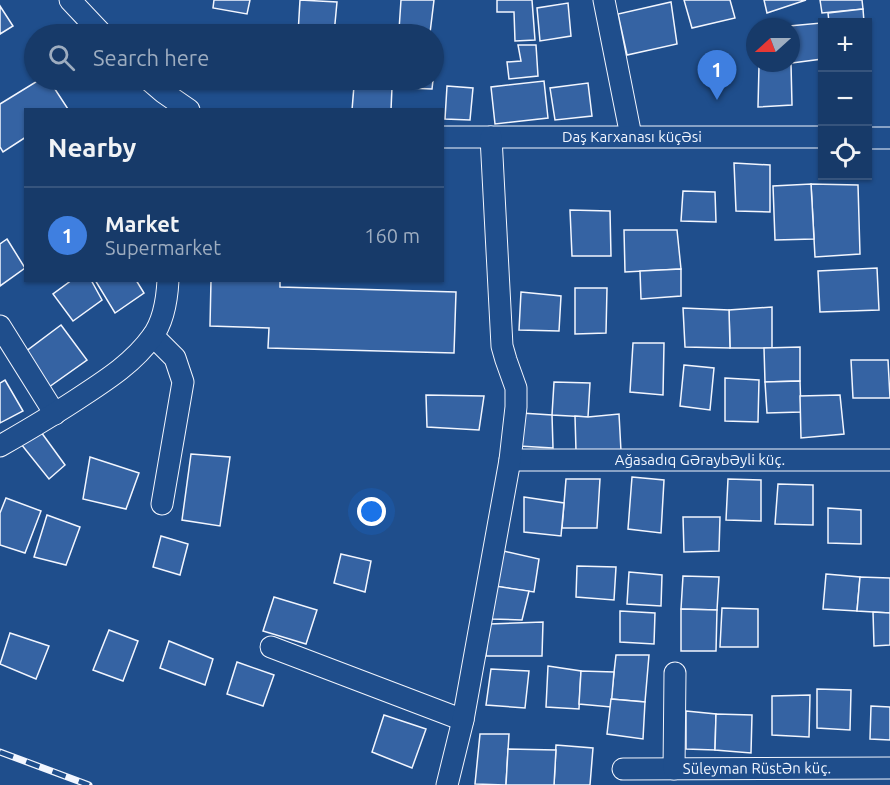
<!DOCTYPE html>
<html lang="en">
<head>
<meta charset="utf-8">
<style>
  :root { --surface:#173a69; --page:#244571; --text:#f1f3f6; --muted:#9eadc0; --line:#36547d; --accent:#e797bd }
  body { margin:0; font-family:Ubuntu,sans-serif; background:var(--page); color:var(--text) }
  .controls { position:absolute; right:18px; top:18px; display:grid; overflow:hidden; border-radius:0px; box-shadow:0 2px 4px #0004 }
  .controls button { width:54px; height:54px; display:grid; place-items:center; padding:0; border:0; border-bottom:2px solid var(--line); background:var(--surface); color:var(--text); font:30px sans-serif }
  .compass { position:absolute; left:746px; top:18px; width:54px; height:54px; border-radius:50%; background:var(--surface); box-shadow:0 2px 4px #0004; rotate:249deg }
  .you { position:absolute; left:372px; top:512px; width:21px; height:21px; margin:-15px; border:4px solid #fff; border-radius:50%; background:#1a73e8; box-shadow:0 0 0 9px #1a73e833 }
  .badge { display:grid; place-items:center; width:39px; height:39px; border-radius:50%; background:var(--accent); color:#fff; font-size:20px; font-weight:700 }
  .pin { position:absolute; translate:-50% -50px; filter:drop-shadow(0 2px 3px #0008) }
  .pin::after { content:''; position:absolute; top:32px; width:21px; height:18px; background:inherit; clip-path:polygon(0 0,100% 0,50% 100%) }
  .list { margin:0; padding:0; list-style:none }
  h2 { display:flex; justify-content:space-between; align-items:center; height:78px; margin:0; padding:0 24px; font-size:26px }
  h2 small { font-size:20px; font-weight:400; color:var(--muted) }
  .list li { display:grid; grid-template-columns:39px 1fr auto; gap:18px; align-items:center; box-sizing:border-box; height:96px; padding:0 24px; border-top:2px solid var(--line) }
  .list b { display:block; font-size:22px; white-space:nowrap }
  .list p { margin:0; font-size:20px; white-space:nowrap; color:var(--muted) }
  .list em { font-size:20px; font-style:normal; color:var(--muted) }
  .icon { flex:none; width:33px; height:33px; fill:none; stroke:currentColor; stroke-width:2; stroke-linecap:round; stroke-linejoin:round }
  .map { position:relative; flex:none; width:890px; height:785px; overflow:hidden }
  .search { position:absolute; background:var(--surface); box-shadow:0 2px 4px #0004; left:24px; top:24px; width:420px; height:66px; display:flex; align-items:center; gap:15px; box-sizing:border-box; padding:0 21px; border-radius:33px; color:var(--muted); font-size:22px }
  .panel { position:absolute; background:var(--surface); box-shadow:0 2px 4px #0004; left:24px; top:108px; width:420px; height:174px; border-radius:0px }
  .map>svg:first-child { display:block }
  .building { fill:#3563a3; stroke:#f2f6ff; stroke-width:1.5 }
  .lines { fill:none; stroke-linecap:round; stroke-linejoin:round }
  .minor-casing { stroke:#f2f6ff; stroke-width:23 }
  .minor { stroke:#1f4e8c; stroke-width:21 }
  .rail-casing { stroke:#f2f6ff; stroke-width:7 }
  .rail { stroke:#1f4e8c; stroke-width:4.5; stroke-dasharray:14; stroke-linecap:butt }
  .labels { text-anchor:middle; stroke-width:4.5; stroke-linejoin:round; paint-order:stroke }
  .street-label { font-size:15px; fill:#f2f6ff; stroke:#1f4e8c }
</style>
</head>
<body>
<div class="map">
<svg width="890" height="785" viewBox="0 0 890 785">
  <rect width="100%" height="100%" fill="#1f4e8c"/>
  <g class="building">
    <path d="M214,0H250L247,14L213,8Z"/>
    <path d="M300,0L337,2L334,34H298Z"/>
    <path d="M401,0H434L430,33L399,30Z"/>
    <path d="M497,0H532L535,40L515,41L514,12H497Z"/>
    <path d="M684,0H730L735,18L692,28Z"/>
    <path d="M764,0H806L767,13Z"/>
    <path d="M820,0H862L863,9L822,13Z"/>
    <path d="M671,2L677,44L627,55L618,14Z"/>
    <path d="M568,3L571,36L540,41L537,8Z"/>
    <path d="M0,6L13,26L0,34Z"/>
    <path d="M863,9L864,22H829L828,13Z"/>
    <path d="M821,23L822,59L777,65V63H791V27H778Z"/>
    <path d="M152,25L167,34H146Z"/>
    <path d="M518,45H536L538,76L509,79L507,62L521,61Z"/>
    <path d="M791,64L792,105L758,107L759,66Z"/>
    <path d="M39,80H49L68,109L26,110V137L3,152L0,147V104Z"/>
    <path d="M409,80H433L432,89L408,88Z"/>
    <path d="M544,81L548,118L495,124L491,87Z"/>
    <path d="M588,83L592,116L555,120L550,88Z"/>
    <path d="M354,86L392,87L391,110H352Z"/>
    <path d="M447,86L473,88L470,120L445,119Z"/>
    <path d="M734,163L770,165V212L736,211Z"/>
    <path d="M811,184L858,185L860,254L815,257Z"/>
    <path d="M811,184L814,239L775,240L773,186Z"/>
    <path d="M683,191L715,192L716,222L681,221Z"/>
    <path d="M570,210L610,211L611,256H572Z"/>
    <path d="M624,230H677L681,269L625,272Z"/>
    <path d="M7,239L25,268L0,286V244Z"/>
    <path d="M877,268L879,310L820,312L818,271Z"/>
    <path d="M681,269V296L641,299L640,271Z"/>
    <path d="M72,280H91L102,300L73,321L53,294Z"/>
    <path d="M95,280H136L144,293L115,313Z"/>
    <path d="M211,280H280V287L456,292L454,353L268,348L269,328L210,326Z"/>
    <path d="M575,288H607L606,333L575,334Z"/>
    <path d="M521,292L561,296L559,331L519,330Z"/>
    <path d="M772,307V348H730L729,310Z"/>
    <path d="M683,308L729,310L730,348L685,347Z"/>
    <path d="M61,325L87,360L49,387L25,352Z"/>
    <path d="M633,343H664L663,395L630,392Z"/>
    <path d="M800,347V381L765,382L764,348Z"/>
    <path d="M851,360H888L890,398H853Z"/>
    <path d="M684,365L714,368L710,410L680,406Z"/>
    <path d="M725,378L759,380L758,422L725,421Z"/>
    <path d="M5,380L23,411L0,423V383Z"/>
    <path d="M800,381L801,412L767,413L765,382Z"/>
    <path d="M554,382L590,383L588,417L552,415Z"/>
    <path d="M426,395L484,396L479,430L427,427Z"/>
    <path d="M840,395L844,434L801,438L800,396Z"/>
    <path d="M521,413L552,415L553,448L519,446Z"/>
    <path d="M619,414L621,451H576L575,416L588,417Z"/>
    <path d="M41,432L65,465L49,479L21,444Z"/>
    <path d="M191,454L230,457L220,526L182,520Z"/>
    <path d="M90,457L139,473L126,509L83,499Z"/>
    <path d="M632,477L664,480L661,533L628,529Z"/>
    <path d="M566,479H600L597,528H562Z"/>
    <path d="M728,479L761,480V521L726,520Z"/>
    <path d="M778,484L813,485V525L775,524Z"/>
    <path d="M524,497L564,503L561,536L524,532Z"/>
    <path d="M6,498L41,511L25,553L0,545V513Z"/>
    <path d="M828,508L861,510V544L828,543Z"/>
    <path d="M47,515L80,527L66,565L34,557Z"/>
    <path d="M683,517H720L719,551L684,552Z"/>
    <path d="M161,536L188,544L180,575L153,567Z"/>
    <path d="M499,550L539,559L534,592L493,586Z"/>
    <path d="M341,554L371,561L365,592L334,583Z"/>
    <path d="M577,566L616,567L614,600L576,597Z"/>
    <path d="M629,572L662,575L661,606L627,604Z"/>
    <path d="M826,574L860,577L857,611L823,609Z"/>
    <path d="M683,576L719,577L717,610L681,609Z"/>
    <path d="M860,577L890,578V613L857,611Z"/>
    <path d="M495,586L529,591L522,620L491,619Z"/>
    <path d="M274,597L317,610L306,644L263,631Z"/>
    <path d="M722,608L758,609V647H720Z"/>
    <path d="M681,609L717,610L716,651H681Z"/>
    <path d="M620,611L655,613L654,644L620,642Z"/>
    <path d="M873,612L890,613V645L874,646Z"/>
    <path d="M543,622L542,656H486L489,624Z"/>
    <path d="M109,630L138,641L123,681L93,670Z"/>
    <path d="M10,633L49,646L36,679L0,664Z"/>
    <path d="M169,641L213,659L205,685L160,668Z"/>
    <path d="M616,655H649L645,702L611,699Z"/>
    <path d="M237,662L274,675L263,706L227,694Z"/>
    <path d="M548,666L581,671L579,709L546,707Z"/>
    <path d="M491,669L529,671L525,708L486,705Z"/>
    <path d="M581,671L614,672L611,707L579,704Z"/>
    <path d="M817,689L851,690L850,730L817,728Z"/>
    <path d="M810,695L809,737L772,735V696Z"/>
    <path d="M611,699L645,702L643,739L607,734Z"/>
    <path d="M871,706L890,707V740L870,739Z"/>
    <path d="M686,711L716,714L715,750L686,749Z"/>
    <path d="M716,714L752,715L751,753L715,750Z"/>
    <path d="M384,715L426,729L412,768L372,752Z"/>
    <path d="M480,734H509L506,785L475,784Z"/>
    <path d="M556,745L593,748L590,785H554Z"/>
    <path d="M508,749L556,750L554,785H506Z"/>
  </g>
  <g class="lines">
    <g class="minor-casing">
      <g id="minor">
        <path d="M70,0L102,34"/>
        <path d="M604,0L631,136"/>
        <path d="M149,80L163,92L189,110"/>
        <path id="s1" d="M442,137H822"/>
        <path d="M868,138H890"/>
        <path d="M0,326L55,414"/>
        <path d="M153,336L175,358L183,382L162,504"/>
        <path d="M0,446C28,430 55,414 82,396C108,379 134,362 152,337C164,321 167,300 168,280"/>
        <path id="s2" d="M510,460H890"/>
        <path d="M271,647L463,720"/>
        <path id="s3" d="M623,769L890,768"/>
        <path d="M674,769L675,673"/>
        <path d="M447,785L463,720L510,460L516,407V388L506,360L502,346L491,137"/>
      </g>
    </g>
    <use href="#minor" class="minor"/>
    <g class="rail-casing">
      <path id="rail" d="M0,752L89,785"/>
    </g>
    <use href="#rail" class="rail"/>
  </g>
  <g class="labels">
    <g class="street-label">
      <text dy="5" stroke="none"><textPath href="#s1" startOffset="190">Daş Karxanası küçəsi</textPath></text>
      <text dy="5" stroke="none"><textPath href="#s2" startOffset="190">Ağasadıq Gəraybəyli küç.</textPath></text>
      <text dy="5" stroke="none"><textPath href="#s3" startOffset="134">Süleyman Rüstən küç.</textPath></text>
    </g>
  </g>
</svg>
<div class="controls">
<button>+</button>
<button>−</button>
<button><svg class="icon" aria-label="locate" viewBox="0 0 24 24"><circle cx="12" cy="12" r="6"/><path d="M12 2v4M12 18v4M2 12h4M18 12h4"/></svg></button>
</div>
<svg class="compass" viewBox="-18 -18 36 36"><path d="M0-13l5 13h-10z" fill="#e53935"/><path d="M0 13l5-13h-10z" fill="#9eadc0"/></svg>
<div class="you"></div>
<div class="pin badge" style="left:717px;top:100px;background:#3f7fe0">1</div>
<div class="search"><svg class="icon" aria-label="search" viewBox="0 0 24 24"><circle cx="10" cy="10" r="6"/><path d="M15 15l6 6"/></svg>Search here</div>
<section class="panel">
<h2>Nearby<small></small></h2>
<ul class="list">
<li><span class="badge" style="background:#3f7fe0">1</span><div><b>Market</b><p>Supermarket</p></div><em>160 m</em></li>
</ul>
</section>
</div>
</body>
</html>
